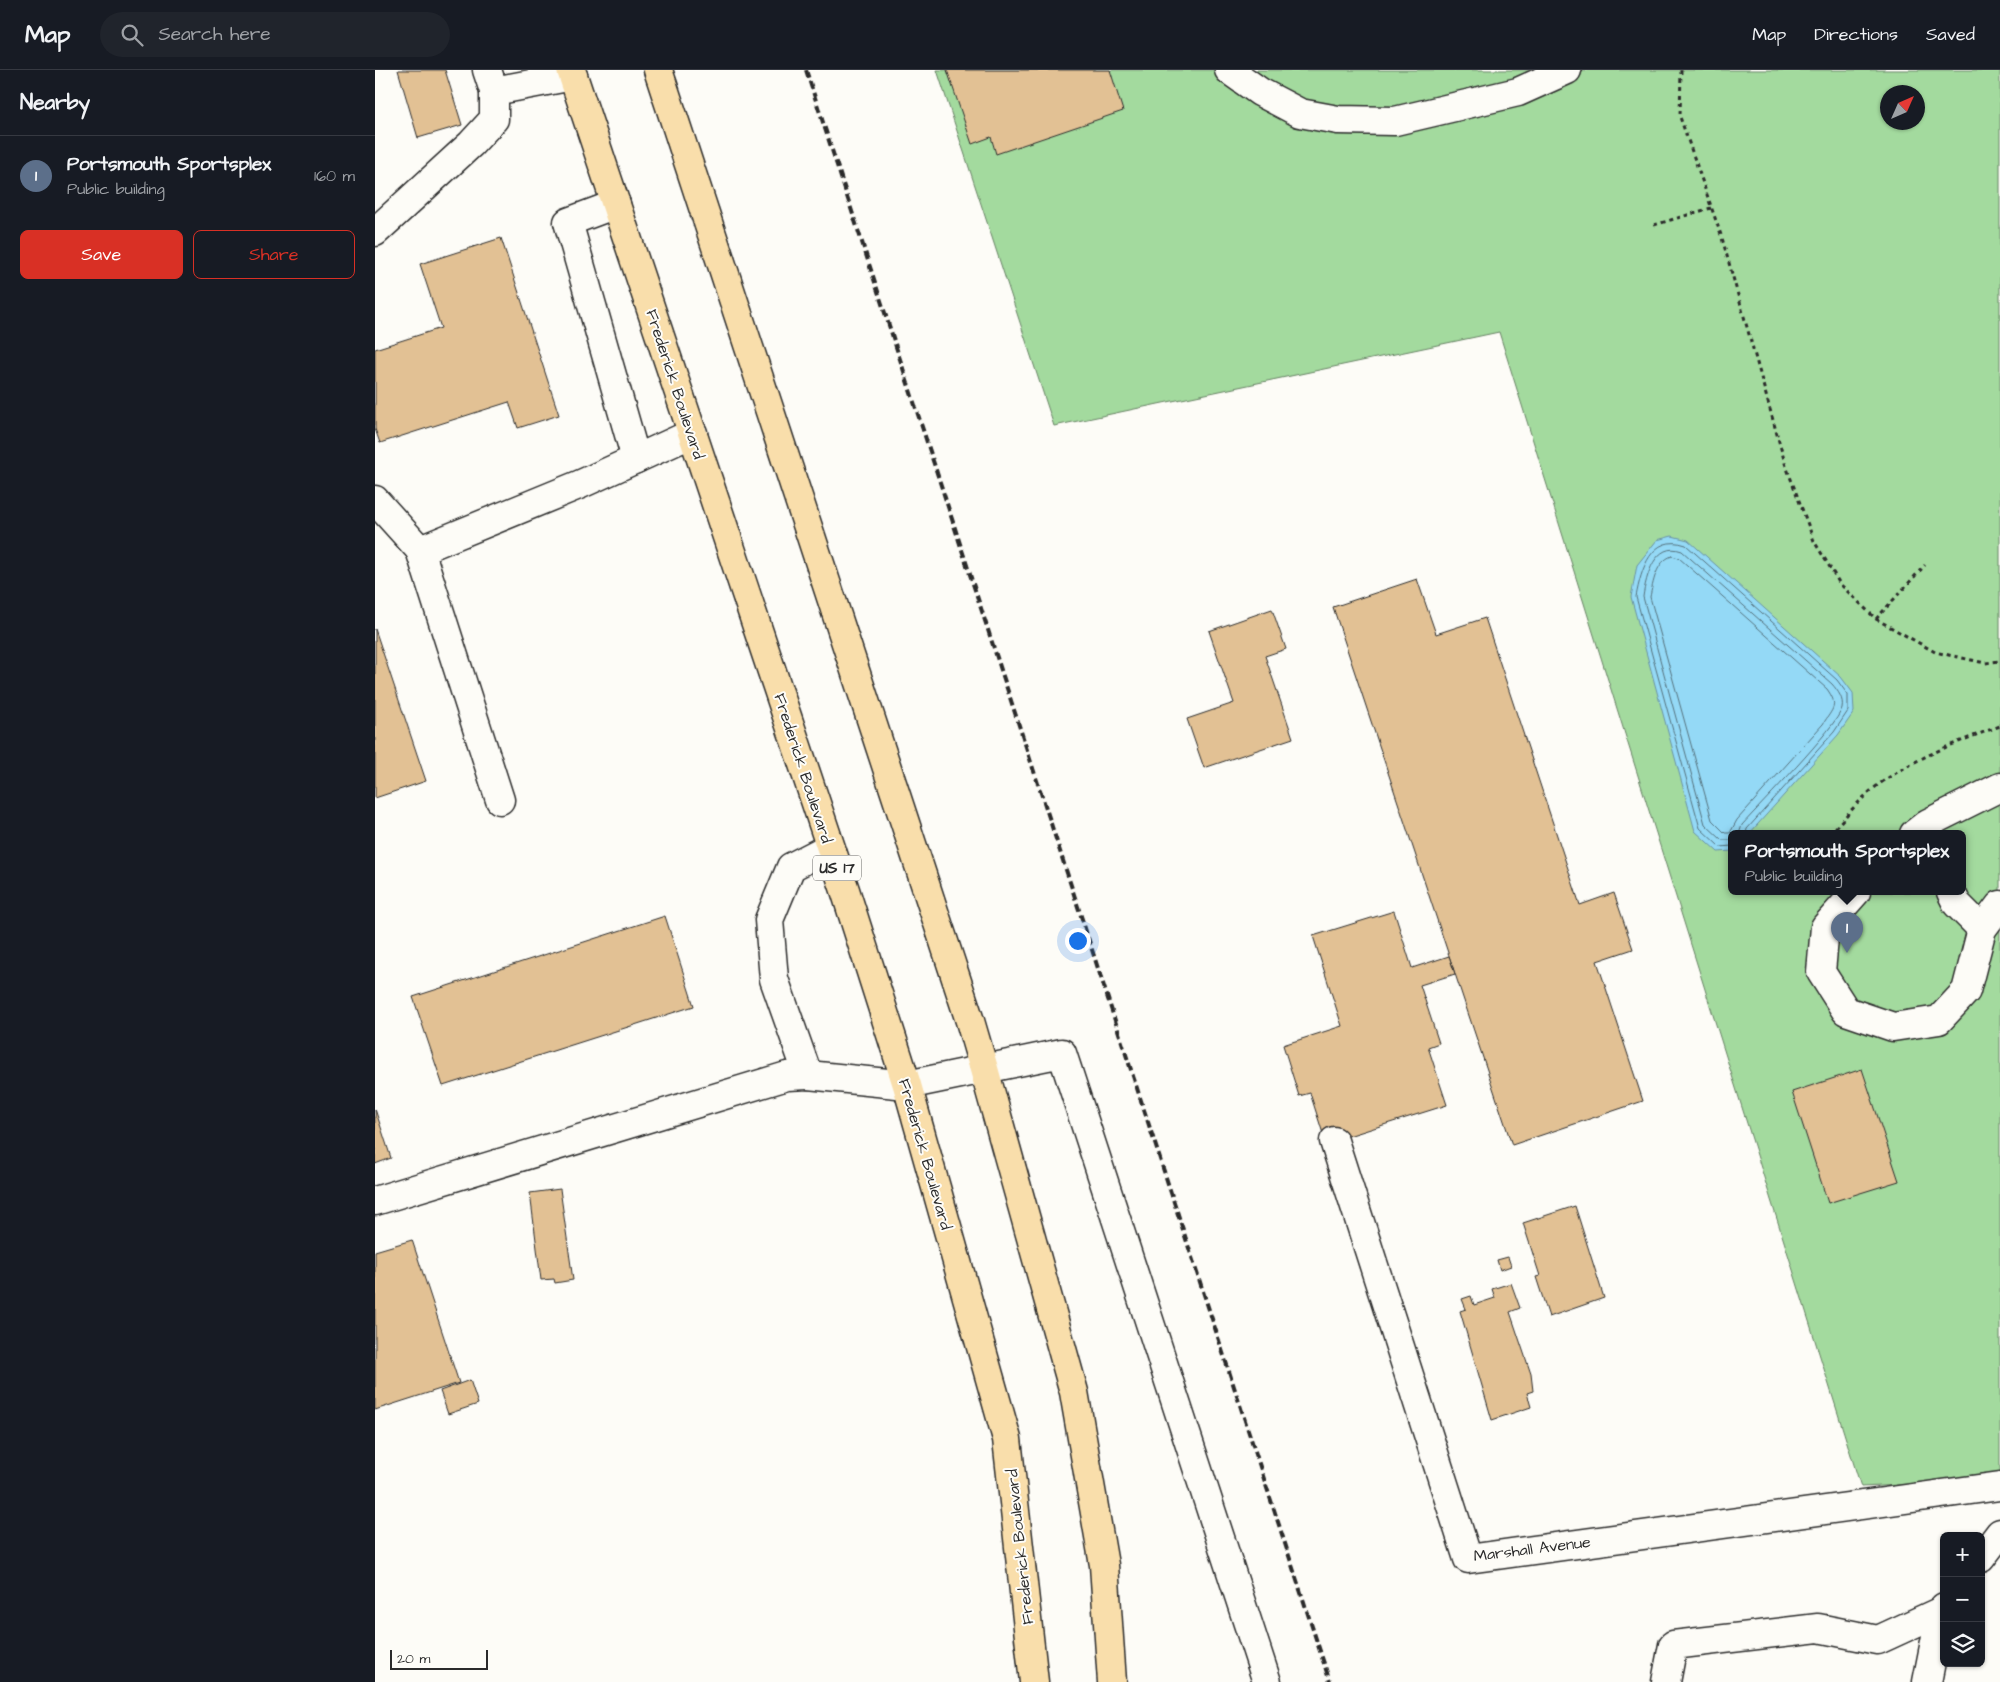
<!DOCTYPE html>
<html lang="en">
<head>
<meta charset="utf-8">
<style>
  :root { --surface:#171b24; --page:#20242c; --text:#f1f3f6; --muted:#9ea1a6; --line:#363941; --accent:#d93025 }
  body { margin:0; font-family:"Architects Daughter",sans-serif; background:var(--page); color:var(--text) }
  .controls { position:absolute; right:15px; bottom:15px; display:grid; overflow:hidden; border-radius:8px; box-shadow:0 1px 4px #0004 }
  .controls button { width:45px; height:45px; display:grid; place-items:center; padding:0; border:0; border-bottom:1px solid var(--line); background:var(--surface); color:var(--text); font:25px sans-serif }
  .compass { position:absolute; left:1505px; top:15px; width:45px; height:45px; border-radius:50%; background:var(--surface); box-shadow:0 1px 4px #0004; rotate:45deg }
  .scale { position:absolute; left:15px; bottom:12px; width:98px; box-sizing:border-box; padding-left:5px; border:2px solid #2b2b2b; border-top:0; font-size:14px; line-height:18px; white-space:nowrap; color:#2b2b2b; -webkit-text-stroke:4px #fdfcf7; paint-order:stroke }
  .you { position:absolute; left:702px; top:870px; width:18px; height:18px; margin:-12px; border:4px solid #fff; border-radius:50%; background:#1a73e8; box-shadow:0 0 0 8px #1a73e833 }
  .badge { display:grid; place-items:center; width:32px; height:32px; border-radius:50%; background:var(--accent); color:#fff; font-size:16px; font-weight:700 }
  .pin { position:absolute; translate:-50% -41px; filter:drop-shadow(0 1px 2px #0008) }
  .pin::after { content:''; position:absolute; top:26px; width:18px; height:15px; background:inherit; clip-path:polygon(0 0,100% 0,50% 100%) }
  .popup { position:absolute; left:1353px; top:760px; width:238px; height:65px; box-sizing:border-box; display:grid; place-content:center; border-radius:8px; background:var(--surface); filter:drop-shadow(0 1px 4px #0005); font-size:16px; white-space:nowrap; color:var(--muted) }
  .popup b { font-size:19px; color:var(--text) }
  .popup::after { content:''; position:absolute; left:50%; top:100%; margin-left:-10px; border:10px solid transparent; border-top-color:var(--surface) }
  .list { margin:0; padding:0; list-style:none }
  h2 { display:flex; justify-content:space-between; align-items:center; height:65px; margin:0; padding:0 20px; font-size:21px }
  h2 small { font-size:16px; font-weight:400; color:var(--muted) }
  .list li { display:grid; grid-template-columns:32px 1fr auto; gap:15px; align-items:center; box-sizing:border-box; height:80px; padding:0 20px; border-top:1px solid var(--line) }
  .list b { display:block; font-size:19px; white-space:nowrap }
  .list p { margin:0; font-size:16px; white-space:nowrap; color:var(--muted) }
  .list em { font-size:16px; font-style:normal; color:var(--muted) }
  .actions { display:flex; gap:10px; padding:15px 20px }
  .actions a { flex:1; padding:11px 0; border:1px solid var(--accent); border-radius:8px; text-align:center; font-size:18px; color:var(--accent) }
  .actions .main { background:var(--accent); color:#fff }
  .icon { flex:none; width:28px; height:28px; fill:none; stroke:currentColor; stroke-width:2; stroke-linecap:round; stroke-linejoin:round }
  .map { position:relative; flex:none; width:1625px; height:1612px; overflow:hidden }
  header { display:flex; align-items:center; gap:30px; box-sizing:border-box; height:70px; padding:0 25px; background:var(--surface); border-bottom:1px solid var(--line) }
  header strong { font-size:24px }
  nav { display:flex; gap:28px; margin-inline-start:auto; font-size:18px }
  .search { width:350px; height:45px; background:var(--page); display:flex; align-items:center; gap:12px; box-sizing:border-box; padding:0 18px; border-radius:28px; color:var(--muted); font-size:19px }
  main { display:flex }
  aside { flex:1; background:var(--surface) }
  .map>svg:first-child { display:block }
  .green { fill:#a3da9e; stroke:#678264; fill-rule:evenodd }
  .water { fill:#94d9f6; stroke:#6a93a5 }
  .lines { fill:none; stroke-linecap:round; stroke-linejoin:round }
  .shore { stroke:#55717c; stroke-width:1 }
  .building { fill:#e2c194; stroke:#2b2b2b }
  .minor-casing { stroke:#2b2b2b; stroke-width:31 }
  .major-casing { stroke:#2b2b2b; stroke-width:31 }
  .path { stroke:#2b2b2b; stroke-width:3; stroke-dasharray:4 4; stroke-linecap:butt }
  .minor { stroke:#fdfcf7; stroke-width:28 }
  .major { stroke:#f9deab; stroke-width:28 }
  .rail { stroke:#2b2b2b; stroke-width:4; stroke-dasharray:8 4; stroke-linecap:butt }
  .labels { text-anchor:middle; stroke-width:4; stroke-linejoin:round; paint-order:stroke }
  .shield { fill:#fdfcf7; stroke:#6a6a68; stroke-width:1 }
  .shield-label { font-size:15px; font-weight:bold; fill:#2b2b2b }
  .street-label { font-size:16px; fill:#2b2b2b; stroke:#fdfcf7 }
</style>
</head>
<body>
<header>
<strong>Map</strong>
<div class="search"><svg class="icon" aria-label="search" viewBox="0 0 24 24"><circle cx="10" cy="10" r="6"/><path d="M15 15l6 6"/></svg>Search here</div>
<nav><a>Map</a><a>Directions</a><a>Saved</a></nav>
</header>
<main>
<aside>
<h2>Nearby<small></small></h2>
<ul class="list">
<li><span class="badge" style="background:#5c6f8a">1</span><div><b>Portsmouth Sportsplex</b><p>Public building</p></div><em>160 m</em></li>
</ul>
<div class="actions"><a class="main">Save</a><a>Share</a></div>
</aside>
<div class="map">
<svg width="1625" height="1612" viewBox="0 0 1625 1612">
  <rect width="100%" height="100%" fill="#fdfcf7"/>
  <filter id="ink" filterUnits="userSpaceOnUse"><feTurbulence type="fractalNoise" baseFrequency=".02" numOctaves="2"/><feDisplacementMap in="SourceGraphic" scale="10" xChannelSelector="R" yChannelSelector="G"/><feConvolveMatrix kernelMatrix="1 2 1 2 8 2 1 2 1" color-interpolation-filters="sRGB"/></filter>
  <g filter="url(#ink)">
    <path class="green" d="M562,0H1625V1410L1486,1417L1124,262L679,356ZM1512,22H1542V52H1512ZM1357,764H1587V822H1357Z"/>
    <path class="water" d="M1297,466L1313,470L1466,607L1478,623L1479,642L1463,665L1374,764H1357V781L1343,782L1320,761L1256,527L1262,495L1282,470Z"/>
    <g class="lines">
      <g class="shore">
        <path d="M1297,486L1304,488L1452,619C1464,636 1458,638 1448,654L1362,750L1355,763H1350L1337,750L1275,527C1278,513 1281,491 1297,486Z"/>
        <path d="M1357,770H1347L1330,754L1268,527C1271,506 1280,471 1307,481L1457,614C1463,621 1469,629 1467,638C1462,657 1385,735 1367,755L1364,764"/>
        <path d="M1357,776L1345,777L1325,758L1261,527C1266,500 1276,463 1311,475L1462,610L1473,625V641L1459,662L1372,759L1371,764"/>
      </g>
    </g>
    <g class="building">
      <path d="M23,0H70L87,55L43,68Z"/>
      <path d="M572,0H735L748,41L621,84L616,67L597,74Z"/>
      <path d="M126,168L184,345L143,358L134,332L5,373L0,359V279L66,258L45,194Z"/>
      <path d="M1042,509L1061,564L1110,548L1205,835L1239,823L1258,879L1222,891L1268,1031L1137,1075L958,537Z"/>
      <path d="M897,539L911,579L890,586L918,668L829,698L812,649L859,633L834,561Z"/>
      <path d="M0,559L51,711L0,728Z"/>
      <path d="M1019,841L1037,898L1074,886L1080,904L1045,915L1064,973L1053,977L1072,1035L951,1073L935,1023L924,1026L908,975L967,956L938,866Z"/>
      <path d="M290,846L319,936L68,1016L38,927Z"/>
      <path d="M1487,999L1524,1111L1453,1133L1417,1022Z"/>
      <path d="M0,1039L16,1088L0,1094Z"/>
      <path d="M185,1119L198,1210L180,1213L179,1209L166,1210L155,1123Z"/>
      <path d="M1200,1136L1229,1228L1174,1247L1161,1207L1165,1206L1148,1153Z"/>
      <path d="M37,1170L84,1313L0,1340V1181Z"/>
      <path d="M1133,1187L1136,1196L1125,1200L1122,1190Z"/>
      <path d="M1136,1213L1145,1238L1135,1242L1156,1304L1158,1321L1152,1323L1156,1337L1117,1350L1085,1241L1091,1239L1087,1229L1096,1226L1099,1235L1120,1228L1117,1219Z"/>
      <path d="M95,1310L103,1334L73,1344L65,1321Z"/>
    </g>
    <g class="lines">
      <g class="minor-casing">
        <g id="minor">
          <path d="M112,0L119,21L198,6"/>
          <path d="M854,0L885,22L925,43L963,50L1020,51L1143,22L1192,0"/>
          <path d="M241,134L193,152L261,389L318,363"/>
          <path d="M0,162L96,74L119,49V21"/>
          <path d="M0,430L45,480"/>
          <path d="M125,730L45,480L206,414L261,389"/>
          <path d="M1539,764L1553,753L1625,717"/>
          <path d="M455,777L416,797L394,850L399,909L433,1005L532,1015L687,983L892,1612"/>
          <path d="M1481,822L1450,857L1446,902L1471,941L1518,957L1564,950L1591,921L1607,859L1625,835"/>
          <path d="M1576,822L1582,834L1607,859"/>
          <path d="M959,1071L1093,1489L1625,1416"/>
          <path d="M0,1131L412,1006L433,1005"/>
          <path d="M1606,1488L1625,1463"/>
          <path d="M1291,1612L1298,1575L1443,1558L1503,1570L1566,1541"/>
          <path d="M1552,1612L1566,1541L1569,1537"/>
        </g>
      </g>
      <g class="major-casing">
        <g id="major">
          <path d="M196,0L470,820L532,1015L632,1369L659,1612"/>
          <path d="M283,0L595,951L609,999L699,1322L729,1495L737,1612"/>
        </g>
      </g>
      <g class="path">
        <path d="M1306,0L1305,47L1347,168L1410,393L1439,471L1465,514L1501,549L1560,582L1610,593L1625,591"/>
        <path d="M1279,155L1336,138"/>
        <path d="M1501,549L1550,495"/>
        <path d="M1455,764C1472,745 1489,724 1510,710C1545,686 1585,671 1625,656"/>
      </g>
      <use href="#minor" class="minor"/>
      <use href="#major" class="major"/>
      <path class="rail" d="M431,0L955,1612"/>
    </g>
  </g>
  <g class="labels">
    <rect class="shield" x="438" y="785.5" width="48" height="25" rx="4"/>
    <g class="shield-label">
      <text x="462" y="803">US 17</text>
    </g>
    <g class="street-label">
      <text transform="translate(301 314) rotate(72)" y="6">Frederick Boulevard</text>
      <text transform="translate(429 698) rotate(72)" y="6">Frederick Boulevard</text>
      <text transform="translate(551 1084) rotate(74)" y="6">Frederick Boulevard</text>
      <text transform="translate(644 1477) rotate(-96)" y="6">Frederick Boulevard</text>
      <text transform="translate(1157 1478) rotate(-7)" y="6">Marshall Avenue</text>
    </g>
  </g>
</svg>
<div class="controls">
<button>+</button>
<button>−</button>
<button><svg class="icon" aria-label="layers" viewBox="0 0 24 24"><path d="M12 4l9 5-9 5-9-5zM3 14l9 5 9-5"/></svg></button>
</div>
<svg class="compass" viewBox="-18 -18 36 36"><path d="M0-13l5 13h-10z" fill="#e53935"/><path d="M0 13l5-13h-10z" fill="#9ea1a6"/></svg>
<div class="scale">20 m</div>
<div class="you"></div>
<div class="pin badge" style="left:1472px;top:883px;background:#5c6f8a">1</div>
<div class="popup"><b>Portsmouth Sportsplex</b>Public building</div>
</div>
</main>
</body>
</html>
